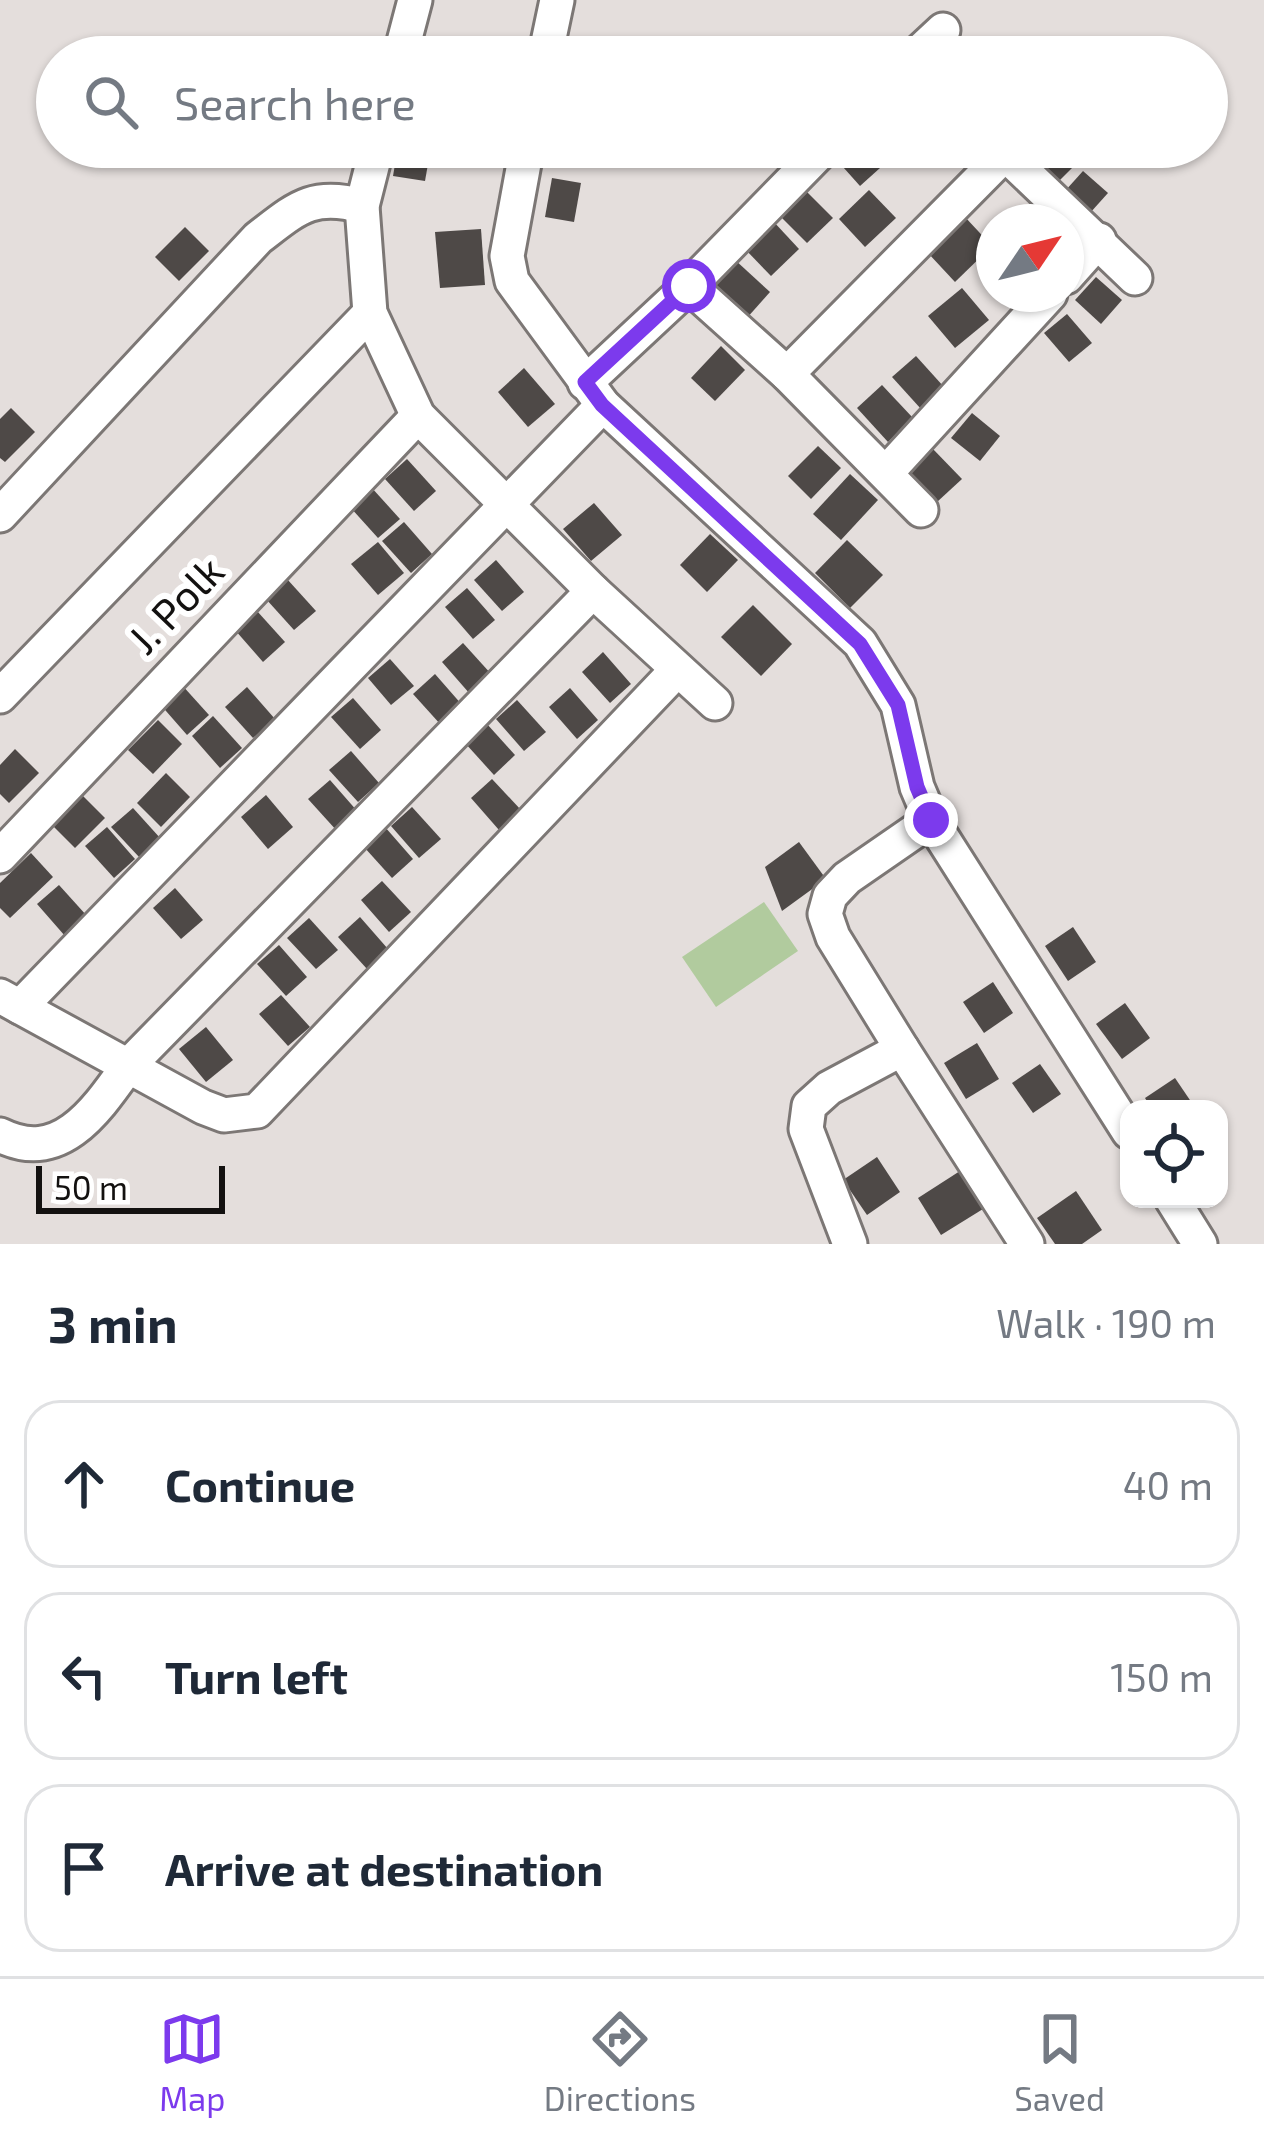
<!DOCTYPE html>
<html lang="en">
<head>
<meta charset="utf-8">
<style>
  :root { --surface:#fff; --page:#f6f6f7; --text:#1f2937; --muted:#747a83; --line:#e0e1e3; --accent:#7c3aed }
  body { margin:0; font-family:"Exo 2",sans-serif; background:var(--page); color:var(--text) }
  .controls { position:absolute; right:36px; bottom:36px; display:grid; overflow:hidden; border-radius:24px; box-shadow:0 3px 9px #0004 }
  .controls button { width:108px; height:108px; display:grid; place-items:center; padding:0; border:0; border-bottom:3px solid var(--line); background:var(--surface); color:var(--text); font:60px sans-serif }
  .compass { position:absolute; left:976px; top:204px; width:108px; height:108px; border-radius:50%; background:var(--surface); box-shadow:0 3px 9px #0004; rotate:55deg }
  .scale { position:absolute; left:36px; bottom:30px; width:189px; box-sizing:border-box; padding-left:12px; border:6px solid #131110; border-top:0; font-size:33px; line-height:42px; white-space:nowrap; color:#131110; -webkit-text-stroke:9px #fff; paint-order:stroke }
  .stop { position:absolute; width:36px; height:36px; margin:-27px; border:9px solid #7c3aed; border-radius:50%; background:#fff }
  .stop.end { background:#7c3aed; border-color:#fff; box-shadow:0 3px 12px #0008 }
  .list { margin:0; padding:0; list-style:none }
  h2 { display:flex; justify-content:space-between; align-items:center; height:156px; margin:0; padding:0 48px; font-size:51px }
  h2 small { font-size:39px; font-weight:400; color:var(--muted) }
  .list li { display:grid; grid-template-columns:78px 1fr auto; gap:36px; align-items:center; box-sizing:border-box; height:168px; margin:0 24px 24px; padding:0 24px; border:3px solid var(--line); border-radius:36px }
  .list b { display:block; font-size:45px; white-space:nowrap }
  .list em { font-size:39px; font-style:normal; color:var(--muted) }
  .icon { flex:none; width:66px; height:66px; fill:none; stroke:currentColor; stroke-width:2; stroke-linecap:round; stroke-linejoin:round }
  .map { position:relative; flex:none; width:1264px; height:1244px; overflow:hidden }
  .search { position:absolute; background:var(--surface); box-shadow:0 3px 9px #0004; left:36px; right:36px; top:36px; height:132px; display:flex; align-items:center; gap:30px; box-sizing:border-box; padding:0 42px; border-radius:66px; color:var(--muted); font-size:45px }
  .sheet { height:732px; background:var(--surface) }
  nav { display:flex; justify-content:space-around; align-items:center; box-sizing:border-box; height:168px; border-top:3px solid var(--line); background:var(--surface); font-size:33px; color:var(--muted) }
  nav a { display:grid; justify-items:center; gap:6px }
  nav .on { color:var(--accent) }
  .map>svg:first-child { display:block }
  .green { fill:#b1cb9e }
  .building { fill:#4e4947 }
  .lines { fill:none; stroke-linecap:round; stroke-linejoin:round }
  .minor-casing { stroke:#7c7775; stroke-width:39 }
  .minor { stroke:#fff; stroke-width:33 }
  .route { stroke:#7c3aed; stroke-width:15 }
  .labels { text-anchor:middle; stroke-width:12; stroke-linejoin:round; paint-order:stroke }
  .street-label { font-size:42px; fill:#131110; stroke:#fff }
</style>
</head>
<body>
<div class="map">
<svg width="1264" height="1244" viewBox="0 0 1264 1244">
  <rect width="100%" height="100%" fill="#e4dedc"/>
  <path class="green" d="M764,902L798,951L716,1007L682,957Z"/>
  <g class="building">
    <path d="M605,40L604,57H571L572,42Z"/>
    <path d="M398,147H431L425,181L393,176Z"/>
    <path d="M847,147H880L890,159L860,186L835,158Z"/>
    <path d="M1040,147H1061L1077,163L1058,182L1031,156Z"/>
    <path d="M1083,171L1108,193L1090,213L1065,191Z"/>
    <path d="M552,178L581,183L574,222L545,217Z"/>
    <path d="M869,190L896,218L865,247L839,219Z"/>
    <path d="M807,192L833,218L807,243L781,217Z"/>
    <path d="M965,217L992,246L955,282L928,253Z"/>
    <path d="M773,221L799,249L771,276L744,248Z"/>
    <path d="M185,227L209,251L179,281L155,257Z"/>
    <path d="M481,229L485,285L440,288L435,232Z"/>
    <path d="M734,259L770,292L746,319L710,285Z"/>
    <path d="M1096,277L1122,300L1101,324L1075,300Z"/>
    <path d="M962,288L989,320L955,348L928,316Z"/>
    <path d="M1067,314L1092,343L1069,362L1044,333Z"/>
    <path d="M721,346L745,370L715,401L691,378Z"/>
    <path d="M916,356L944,387L921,409L892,377Z"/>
    <path d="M524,368L555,404L528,427L498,392Z"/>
    <path d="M882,385L913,418L888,442L857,408Z"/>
    <path d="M11,408L35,432L5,462L0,458V419Z"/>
    <path d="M972,413L1000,436L980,461L951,438Z"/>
    <path d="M818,446L841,468L811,499L788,476Z"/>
    <path d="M932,448L962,479L937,502L908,471Z"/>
    <path d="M407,459L436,491L414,511L385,479Z"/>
    <path d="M850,474L878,500L841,540L813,514Z"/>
    <path d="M371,487L400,519L378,538L350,507Z"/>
    <path d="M594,503L622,535L591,561L563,529Z"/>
    <path d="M404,522L432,554L411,573L382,541Z"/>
    <path d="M710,534L738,560L707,592L680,565Z"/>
    <path d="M847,540L883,575L850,608L815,573Z"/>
    <path d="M378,542L404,573L378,595L351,564Z"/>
    <path d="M496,560L524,592L502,611L474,580Z"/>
    <path d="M287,579L316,611L294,630L266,599Z"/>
    <path d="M467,588L495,620L473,639L445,607Z"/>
    <path d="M753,605L792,644L761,676L721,637Z"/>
    <path d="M257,611L285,642L263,662L235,630Z"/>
    <path d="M463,643L492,675L470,694L442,662Z"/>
    <path d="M603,652L631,684L610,703L582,672Z"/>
    <path d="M390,659L414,686L391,705L368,678Z"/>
    <path d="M435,674L463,706L441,725L413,694Z"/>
    <path d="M181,684L209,715L187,735L159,703Z"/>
    <path d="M247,687L275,719L253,738L225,707Z"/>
    <path d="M570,688L598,720L577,739L549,707Z"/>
    <path d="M353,698L381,730L360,749L331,717Z"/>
    <path d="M517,700L546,732L524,751L496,719Z"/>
    <path d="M213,716L242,748L220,768L192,736Z"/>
    <path d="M158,720L182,744L153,774L128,750Z"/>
    <path d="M487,724L515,755L494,775L465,743Z"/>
    <path d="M15,749L39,773L9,803L0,794V765Z"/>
    <path d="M351,751L379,783L358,802L329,770Z"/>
    <path d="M166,773L190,797L161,827L137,803Z"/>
    <path d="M492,779L521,810L499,830L471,798Z"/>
    <path d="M330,780L358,812L337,831L308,799Z"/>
    <path d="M81,794L105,818L75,848L51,824Z"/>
    <path d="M266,795L293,827L268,849L241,817Z"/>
    <path d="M412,807L441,839L419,858L391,826Z"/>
    <path d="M133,808L161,839L140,858L111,827Z"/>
    <path d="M107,827L135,859L114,878L85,846Z"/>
    <path d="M385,827L413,859L392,878L364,847Z"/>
    <path d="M799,842L826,879L782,911L765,867Z"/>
    <path d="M31,853L53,877L10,918L0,908V883Z"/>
    <path d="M382,881L411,912L389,932L361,900Z"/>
    <path d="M59,885L87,916L65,936L37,904Z"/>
    <path d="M175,888L203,920L181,939L153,908Z"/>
    <path d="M360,917L388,949L367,969L338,937Z"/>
    <path d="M309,918L338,950L316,969L287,938Z"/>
    <path d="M1073,927L1096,962L1068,981L1045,946Z"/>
    <path d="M279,945L307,977L286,996L257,964Z"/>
    <path d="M993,982L1013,1013L984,1033L963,1002Z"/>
    <path d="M281,995L310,1027L288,1046L259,1014Z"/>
    <path d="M1125,1003L1150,1038L1122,1059L1096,1024Z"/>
    <path d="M206,1027L233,1060L206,1082L179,1049Z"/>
    <path d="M977,1043L999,1079L966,1099L944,1063Z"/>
    <path d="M1040,1064L1061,1094L1033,1113L1012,1083Z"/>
    <path d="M1175,1078L1196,1109H1152L1145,1098Z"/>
    <path d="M877,1157L900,1192L867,1215L843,1180Z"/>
    <path d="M960,1171L983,1209L941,1235L918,1198Z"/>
    <path d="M1076,1191L1102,1230L1082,1244H1055L1037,1218Z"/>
  </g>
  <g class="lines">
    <g class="minor-casing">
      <g id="minor">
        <path d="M400,57L415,0"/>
        <path d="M545,57L557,0"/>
        <path d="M914,57L943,30"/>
        <path d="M377,147L362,206L370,313L418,416L593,591L715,703"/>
        <path d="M527,147L507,256L512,281L603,405L860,643L898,705L917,787L931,820L1129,1132"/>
        <path d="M998,147L1135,278"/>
        <path d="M1066,277L1099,240"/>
        <path d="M689,286L787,374L921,510"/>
        <path d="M787,374L1005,154"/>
        <path d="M585,383L689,286L825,147"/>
        <path d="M886,473L1050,294"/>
        <path d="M0,515L258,238C296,209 312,192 362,206"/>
        <path d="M0,696L370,313"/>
        <path d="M931,820L847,878L830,896L825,914L833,937L902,1049L1027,1244"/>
        <path d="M0,856L418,416"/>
        <path d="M0,996L203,1107L224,1115L257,1111L677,670"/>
        <path d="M20,1007L603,405"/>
        <path d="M0,1135C60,1165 96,1111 128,1066L593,591"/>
        <path d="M1172,1199L1200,1244"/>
        <path d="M850,1244L806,1129L809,1106L829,1088L902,1049"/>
      </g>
    </g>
    <use href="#minor" class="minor"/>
  </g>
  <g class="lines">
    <path class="route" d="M689,286L585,382L602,405L860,644L898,705L917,787L931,820"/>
  </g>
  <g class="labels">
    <g class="street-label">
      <text transform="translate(176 605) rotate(-46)" y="15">J. Polk</text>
    </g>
  </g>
</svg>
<div class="controls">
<button><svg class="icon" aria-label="locate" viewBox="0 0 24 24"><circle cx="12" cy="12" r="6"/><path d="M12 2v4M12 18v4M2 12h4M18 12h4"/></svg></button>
</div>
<svg class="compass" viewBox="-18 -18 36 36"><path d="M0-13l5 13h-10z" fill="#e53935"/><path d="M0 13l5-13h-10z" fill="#747a83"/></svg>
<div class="scale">50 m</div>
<div class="stop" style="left:689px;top:286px"></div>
<div class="stop end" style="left:931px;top:820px"></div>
<div class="search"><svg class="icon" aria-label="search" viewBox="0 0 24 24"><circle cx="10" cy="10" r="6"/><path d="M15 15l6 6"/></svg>Search here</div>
</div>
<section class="sheet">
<h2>3 min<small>Walk · 190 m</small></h2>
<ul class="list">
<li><svg class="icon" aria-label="ahead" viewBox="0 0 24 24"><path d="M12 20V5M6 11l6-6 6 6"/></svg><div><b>Continue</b></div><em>40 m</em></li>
<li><svg class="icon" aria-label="left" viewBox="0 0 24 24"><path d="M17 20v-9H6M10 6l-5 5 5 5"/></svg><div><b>Turn left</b></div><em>150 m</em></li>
<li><svg class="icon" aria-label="arrive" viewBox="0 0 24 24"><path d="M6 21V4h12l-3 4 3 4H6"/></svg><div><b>Arrive at destination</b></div></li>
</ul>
</section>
<nav>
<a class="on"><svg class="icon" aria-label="map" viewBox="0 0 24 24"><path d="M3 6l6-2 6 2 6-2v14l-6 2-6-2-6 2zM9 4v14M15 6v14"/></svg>Map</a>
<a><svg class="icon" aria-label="directions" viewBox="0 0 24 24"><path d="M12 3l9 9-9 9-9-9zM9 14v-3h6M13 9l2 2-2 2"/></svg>Directions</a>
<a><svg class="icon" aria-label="saved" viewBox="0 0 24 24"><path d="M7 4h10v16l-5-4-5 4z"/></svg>Saved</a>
</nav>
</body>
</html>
